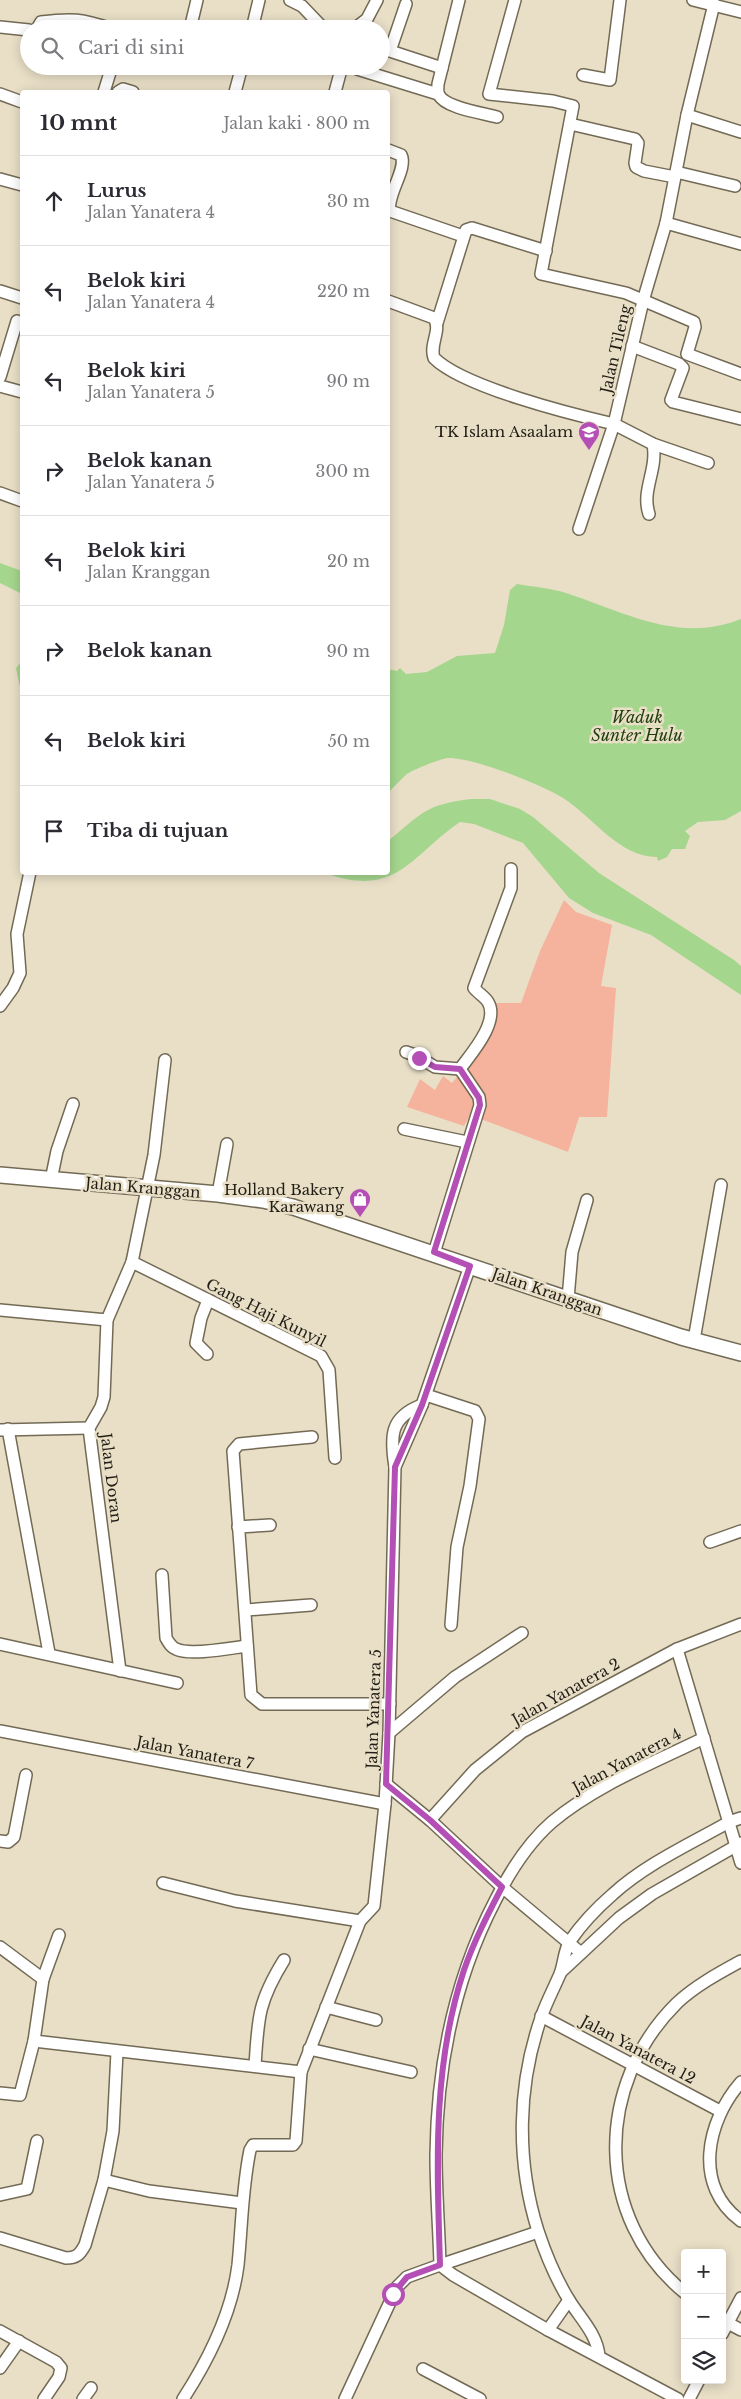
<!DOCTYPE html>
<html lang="id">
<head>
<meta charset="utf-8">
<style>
  :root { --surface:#fff; --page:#f2f2f3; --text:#2b2b33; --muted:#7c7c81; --line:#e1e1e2 }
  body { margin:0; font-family:"Libre Baskerville",serif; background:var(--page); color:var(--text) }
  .controls { position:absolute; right:15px; bottom:15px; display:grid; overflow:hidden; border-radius:5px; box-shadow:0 2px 12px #0003 }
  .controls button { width:45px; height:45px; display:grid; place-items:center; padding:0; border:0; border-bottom:1px solid var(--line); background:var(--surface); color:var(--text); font:25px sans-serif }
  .stop { position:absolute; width:15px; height:15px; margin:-11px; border:4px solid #b34fb5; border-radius:50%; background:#fff }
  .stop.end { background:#b34fb5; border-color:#fff; box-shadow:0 1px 5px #0008 }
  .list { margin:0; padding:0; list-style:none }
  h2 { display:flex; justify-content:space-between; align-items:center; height:65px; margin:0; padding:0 20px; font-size:21px }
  h2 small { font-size:16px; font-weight:400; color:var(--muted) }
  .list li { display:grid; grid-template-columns:32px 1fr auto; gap:15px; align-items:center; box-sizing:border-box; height:90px; padding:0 20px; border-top:1px solid var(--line) }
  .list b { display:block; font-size:19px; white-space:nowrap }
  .list p { margin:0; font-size:16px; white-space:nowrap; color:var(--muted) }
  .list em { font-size:16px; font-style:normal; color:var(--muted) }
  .icon { flex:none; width:28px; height:28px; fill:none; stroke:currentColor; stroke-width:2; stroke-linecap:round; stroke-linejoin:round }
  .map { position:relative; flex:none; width:741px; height:2399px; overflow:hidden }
  .search { position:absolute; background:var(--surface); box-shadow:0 2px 12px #0003; left:20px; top:20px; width:370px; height:55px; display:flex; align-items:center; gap:12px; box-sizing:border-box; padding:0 18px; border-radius:28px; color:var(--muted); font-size:19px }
  .panel { position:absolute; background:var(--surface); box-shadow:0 2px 12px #0003; left:20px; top:90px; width:370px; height:785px; border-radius:5px }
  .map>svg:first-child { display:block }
  .green { fill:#f5b39d }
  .water { fill:#a5d68e }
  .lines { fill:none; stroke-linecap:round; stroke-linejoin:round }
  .minor-casing { stroke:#736a55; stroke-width:14 }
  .major-casing { stroke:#736a55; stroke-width:18 }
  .minor { stroke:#fff; stroke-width:11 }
  .major { stroke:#fff; stroke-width:15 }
  .route { stroke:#b34fb5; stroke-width:6 }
  .labels { text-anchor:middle; stroke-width:5; stroke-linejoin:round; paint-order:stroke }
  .street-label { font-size:15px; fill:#221e16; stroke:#e9dfc7 }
  .poi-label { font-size:15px; fill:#221e16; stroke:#e9dfc7; text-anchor:end }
  .water-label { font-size:16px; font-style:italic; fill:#1f3e0c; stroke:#e9dfc7 }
</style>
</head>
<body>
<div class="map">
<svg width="741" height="2399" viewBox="0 0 741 2399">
  <rect width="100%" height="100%" fill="#e9dfc7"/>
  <path class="green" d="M564,900L576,912L612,925L601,986L616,988L607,1117H579L568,1152L470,1115L464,1126L407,1107L420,1079L435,1090L443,1076L452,1083L476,1054L491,1030L494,1003H521L540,951Z"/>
  <g class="water">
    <path d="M0,563L22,571V594L0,583Z"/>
    <path d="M517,584C533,587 551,588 566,593C625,612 678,644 741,619V811L725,820L698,822L685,831L690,836L685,849H672L667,857L658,861L657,857C619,857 593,817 563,798C540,784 475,758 449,758C441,758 413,770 407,774C400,780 394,787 388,793V669L397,671L400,668L406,674L427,672L457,656L495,653L504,625L510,590Z"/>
    <path d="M22,661V697L16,668Z"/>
    <path d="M471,799H490L520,809L533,817L599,873L734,960L741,966V995L651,935L593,913L569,898L523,843L474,824L460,822C410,856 397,899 325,873L388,872V841C421,814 426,804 471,799Z"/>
  </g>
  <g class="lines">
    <g class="minor-casing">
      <g id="minor">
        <path d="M290,0L302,6L324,29"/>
        <path d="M459,0L438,84C438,87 437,92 439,95C445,108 483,113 497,117"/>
        <path d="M515,0L489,94L553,101L573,106L541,274L626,293L694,322L695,327L687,354L741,374"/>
        <path d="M693,0L741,12"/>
        <path d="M406,4L390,51L442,68"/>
        <path d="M0,27L29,30"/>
        <path d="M37,29L41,22C72,18 82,19 112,29"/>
        <path d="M190,29L197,0"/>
        <path d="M252,29L259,0"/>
        <path d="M354,29L367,19L377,0"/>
        <path d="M357,69L438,94"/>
        <path d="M583,75L610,80L620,0"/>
        <path d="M104,92L112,66"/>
        <path d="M118,92L123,89L133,92"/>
        <path d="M235,92L242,66"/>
        <path d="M335,92L342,66"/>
        <path d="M0,94L22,102"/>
        <path d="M687,115L741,132"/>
        <path d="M570,124L635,139L638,143L635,163L636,167L644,171L675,177"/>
        <path d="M388,150L401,155C408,169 386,195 390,211L463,236"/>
        <path d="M676,172L735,186"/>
        <path d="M0,179L22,185"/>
        <path d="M666,223L741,244"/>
        <path d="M0,291L22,298"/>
        <path d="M388,301L434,318C442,330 429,344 434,358C463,387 571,414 614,424L643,301L666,223L687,115L714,4"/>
        <path d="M437,323L466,230L472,228L546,251"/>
        <path d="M632,346L679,364L683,368L671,400L673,402L741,419"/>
        <path d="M0,377L17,321"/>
        <path d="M0,386L22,392"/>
        <path d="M0,493L22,501"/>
        <path d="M649,514C641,490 658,470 653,444"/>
        <path d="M579,529L614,424L653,444L708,463"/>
        <path d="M0,1006L13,988L20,973L17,934L30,872"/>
        <path d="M406,1052L415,1055L435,1067L460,1069"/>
        <path d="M404,1129L467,1142"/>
        <path d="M51,1180L57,1151L73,1104"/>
        <path d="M218,1194L227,1144"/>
        <path d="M434,1253L480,1105L479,1097L460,1069C470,1055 500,1022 488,1002C485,997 478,993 474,988L511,888V869"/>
        <path d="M132,1262L321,1356L329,1370L335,1458"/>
        <path d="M568,1299L572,1252L587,1200"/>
        <path d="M0,1310L107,1320"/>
        <path d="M694,1340L721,1185"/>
        <path d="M207,1354L196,1343L201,1318L208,1300"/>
        <path d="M426,1395L475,1411L479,1419L470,1486L457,1547L451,1625"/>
        <path d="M8,1429L49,1653"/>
        <path d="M0,1430L89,1428"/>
        <path d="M312,1437L239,1444L233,1451L251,1695L262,1704H390"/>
        <path d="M395,1467C390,1436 390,1417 422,1405"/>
        <path d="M238,1527L270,1525"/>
        <path d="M710,1542L741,1531"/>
        <path d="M162,1575L166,1638C169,1643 171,1647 176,1649C190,1656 231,1648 247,1646"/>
        <path d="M246,1610L311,1605"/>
        <path d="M0,1644L177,1683"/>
        <path d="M677,1649L741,1863"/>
        <path d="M120,1671L89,1428L101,1407L104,1397L107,1320L132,1262L154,1155L165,1060"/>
        <path d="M0,1731L385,1804"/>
        <path d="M389,1733L455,1677L522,1633"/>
        <path d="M386,1784L430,1820L502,1887L581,1953"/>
        <path d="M430,1820L475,1770L522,1732L677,1649L741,1624"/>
        <path d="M0,1841L8,1842L14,1837L26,1775"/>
        <path d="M163,1883L235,1901L360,1921"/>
        <path d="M0,1947L43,1979L34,2041L301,2072"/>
        <path d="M561,1972L619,1918L652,1894L741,1843"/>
        <path d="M43,1979L59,1935"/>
        <path d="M326,2007L376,2020"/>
        <path d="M541,2016L720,2111"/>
        <path d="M309,2049L411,2072"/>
        <path d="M255,2066C258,2018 258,2002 284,1960"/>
        <path d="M741,2082C706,2122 693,2186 741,2221"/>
        <path d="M0,2093L20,2095L34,2041"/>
        <path d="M104,2180L149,2191L242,2203"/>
        <path d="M0,2195L27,2189L37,2141"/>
        <path d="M0,2238L66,2258C77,2258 80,2254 85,2245L104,2180L113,2131L117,2052"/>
        <path d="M440,2265L453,2275L548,2330L678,2399"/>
        <path d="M440,2265L538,2232"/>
        <path d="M685,2293C594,2219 594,2085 677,2003C695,1986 719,1973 741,1961"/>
        <path d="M722,2320L741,2330"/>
        <path d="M548,2330L569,2300"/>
        <path d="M0,2331L56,2362L61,2368L59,2377L44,2399"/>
        <path d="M722,2334L741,2298"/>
        <path d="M599,2356C597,2334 580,2318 569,2300C556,2279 546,2255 538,2231C516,2161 517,2085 542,2015C547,2001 554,1988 560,1974C564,1964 564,1950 570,1941C581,1925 598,1907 613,1894C646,1864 690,1844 729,1822L741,1818"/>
        <path d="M0,2368L19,2341"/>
        <path d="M423,2369L480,2399"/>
        <path d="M83,2399L91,2388"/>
        <path d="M183,2399C209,2359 232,2313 238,2265C242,2225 242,2189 250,2150L253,2145H293L296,2141L301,2072L360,1921L374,1906L385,1804L389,1733L395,1467L422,1405L470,1266"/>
        <path d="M345,2399L397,2287L407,2277L440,2265C439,2228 436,2192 436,2155C437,2067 454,1980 495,1901C509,1873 529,1842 552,1822C596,1785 653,1763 704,1738"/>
        <path d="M689,2399L699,2380"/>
      </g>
    </g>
    <g class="major-casing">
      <path id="major" d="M0,1175L218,1194L263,1200L293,1207L681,1337L741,1353"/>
    </g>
    <use href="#minor" class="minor"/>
    <use href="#major" class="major"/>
  </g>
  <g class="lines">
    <path class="route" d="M393,2294L407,2277L440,2265C437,2166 432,2066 464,1970C474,1941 488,1914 502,1887L430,1820L386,1784L395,1467L422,1405L470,1266L434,1252L480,1105L479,1098L460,1069L435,1067L419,1058"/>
  </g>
  <defs>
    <g id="school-pin" transform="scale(1.125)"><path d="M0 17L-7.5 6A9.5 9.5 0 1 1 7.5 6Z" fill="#b34fb5" stroke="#e9dfc7"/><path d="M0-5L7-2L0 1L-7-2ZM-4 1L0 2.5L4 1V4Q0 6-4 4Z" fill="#fff"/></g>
    <g id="shop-pin" transform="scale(1.125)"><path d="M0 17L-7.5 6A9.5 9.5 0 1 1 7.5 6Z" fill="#b34fb5" stroke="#e9dfc7"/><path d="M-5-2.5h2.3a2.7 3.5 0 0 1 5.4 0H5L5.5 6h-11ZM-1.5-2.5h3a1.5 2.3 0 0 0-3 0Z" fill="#fff"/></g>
  </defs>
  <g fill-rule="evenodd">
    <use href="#school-pin" x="589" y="432"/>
    <use href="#shop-pin" x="360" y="1199"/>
  </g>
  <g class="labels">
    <g class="street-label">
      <text transform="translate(616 349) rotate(-77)" y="5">Jalan Tileng</text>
      <text transform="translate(143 1188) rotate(5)" y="5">Jalan Kranggan</text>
      <text transform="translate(547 1292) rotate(19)" y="5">Jalan Kranggan</text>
      <text transform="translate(266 1313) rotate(27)" y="5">Gang Haji Kunyil</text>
      <text transform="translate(111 1478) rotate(83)" y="5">Jalan Doran</text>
      <text transform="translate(566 1692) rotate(-29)" y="5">Jalan Yanatera 2</text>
      <text transform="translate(374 1709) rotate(-88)" y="5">Jalan Yanatera 5</text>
      <text transform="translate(195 1753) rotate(11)" y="5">Jalan Yanatera 7</text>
      <text transform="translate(627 1761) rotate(-28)" y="5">Jalan Yanatera 4</text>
      <text transform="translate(638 2050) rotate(28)" y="5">Jalan Yanatera 12</text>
    </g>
    <g class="poi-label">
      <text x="573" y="437">TK Islam Asaalam</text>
      <text x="344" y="1195">Holland Bakery<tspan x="344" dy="17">Karawang</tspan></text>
    </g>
    <g class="water-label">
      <text x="637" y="723">Waduk<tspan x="637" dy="18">Sunter Hulu</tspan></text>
    </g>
  </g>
</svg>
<div class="controls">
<button>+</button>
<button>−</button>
<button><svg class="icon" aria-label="layers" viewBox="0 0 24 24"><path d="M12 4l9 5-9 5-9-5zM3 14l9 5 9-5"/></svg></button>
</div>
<div class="stop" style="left:393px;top:2294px"></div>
<div class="stop end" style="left:419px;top:1058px"></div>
<div class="search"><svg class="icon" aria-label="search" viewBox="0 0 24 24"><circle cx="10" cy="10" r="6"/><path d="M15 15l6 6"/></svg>Cari di sini</div>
<section class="panel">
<h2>10 mnt<small>Jalan kaki · 800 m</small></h2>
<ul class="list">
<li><svg class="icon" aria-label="ahead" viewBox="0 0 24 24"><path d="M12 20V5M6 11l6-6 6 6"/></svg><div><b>Lurus</b><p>Jalan Yanatera 4</p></div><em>30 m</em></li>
<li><svg class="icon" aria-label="left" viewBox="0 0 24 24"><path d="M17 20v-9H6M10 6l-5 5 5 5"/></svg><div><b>Belok kiri</b><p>Jalan Yanatera 4</p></div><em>220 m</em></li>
<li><svg class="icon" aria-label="left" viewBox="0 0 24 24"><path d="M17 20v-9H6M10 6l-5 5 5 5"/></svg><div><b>Belok kiri</b><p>Jalan Yanatera 5</p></div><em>90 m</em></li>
<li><svg class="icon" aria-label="right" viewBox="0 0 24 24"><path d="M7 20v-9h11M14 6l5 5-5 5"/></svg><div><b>Belok kanan</b><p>Jalan Yanatera 5</p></div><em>300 m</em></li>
<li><svg class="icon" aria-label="left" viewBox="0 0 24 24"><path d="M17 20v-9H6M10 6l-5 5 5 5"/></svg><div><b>Belok kiri</b><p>Jalan Kranggan</p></div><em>20 m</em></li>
<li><svg class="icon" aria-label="right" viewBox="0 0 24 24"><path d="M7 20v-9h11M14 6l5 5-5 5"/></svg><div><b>Belok kanan</b></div><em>90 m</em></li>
<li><svg class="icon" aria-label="left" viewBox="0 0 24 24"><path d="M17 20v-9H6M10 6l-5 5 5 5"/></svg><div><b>Belok kiri</b></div><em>50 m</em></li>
<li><svg class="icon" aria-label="arrive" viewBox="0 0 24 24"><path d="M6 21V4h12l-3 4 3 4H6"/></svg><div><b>Tiba di tujuan</b></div></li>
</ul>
</section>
</div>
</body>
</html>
